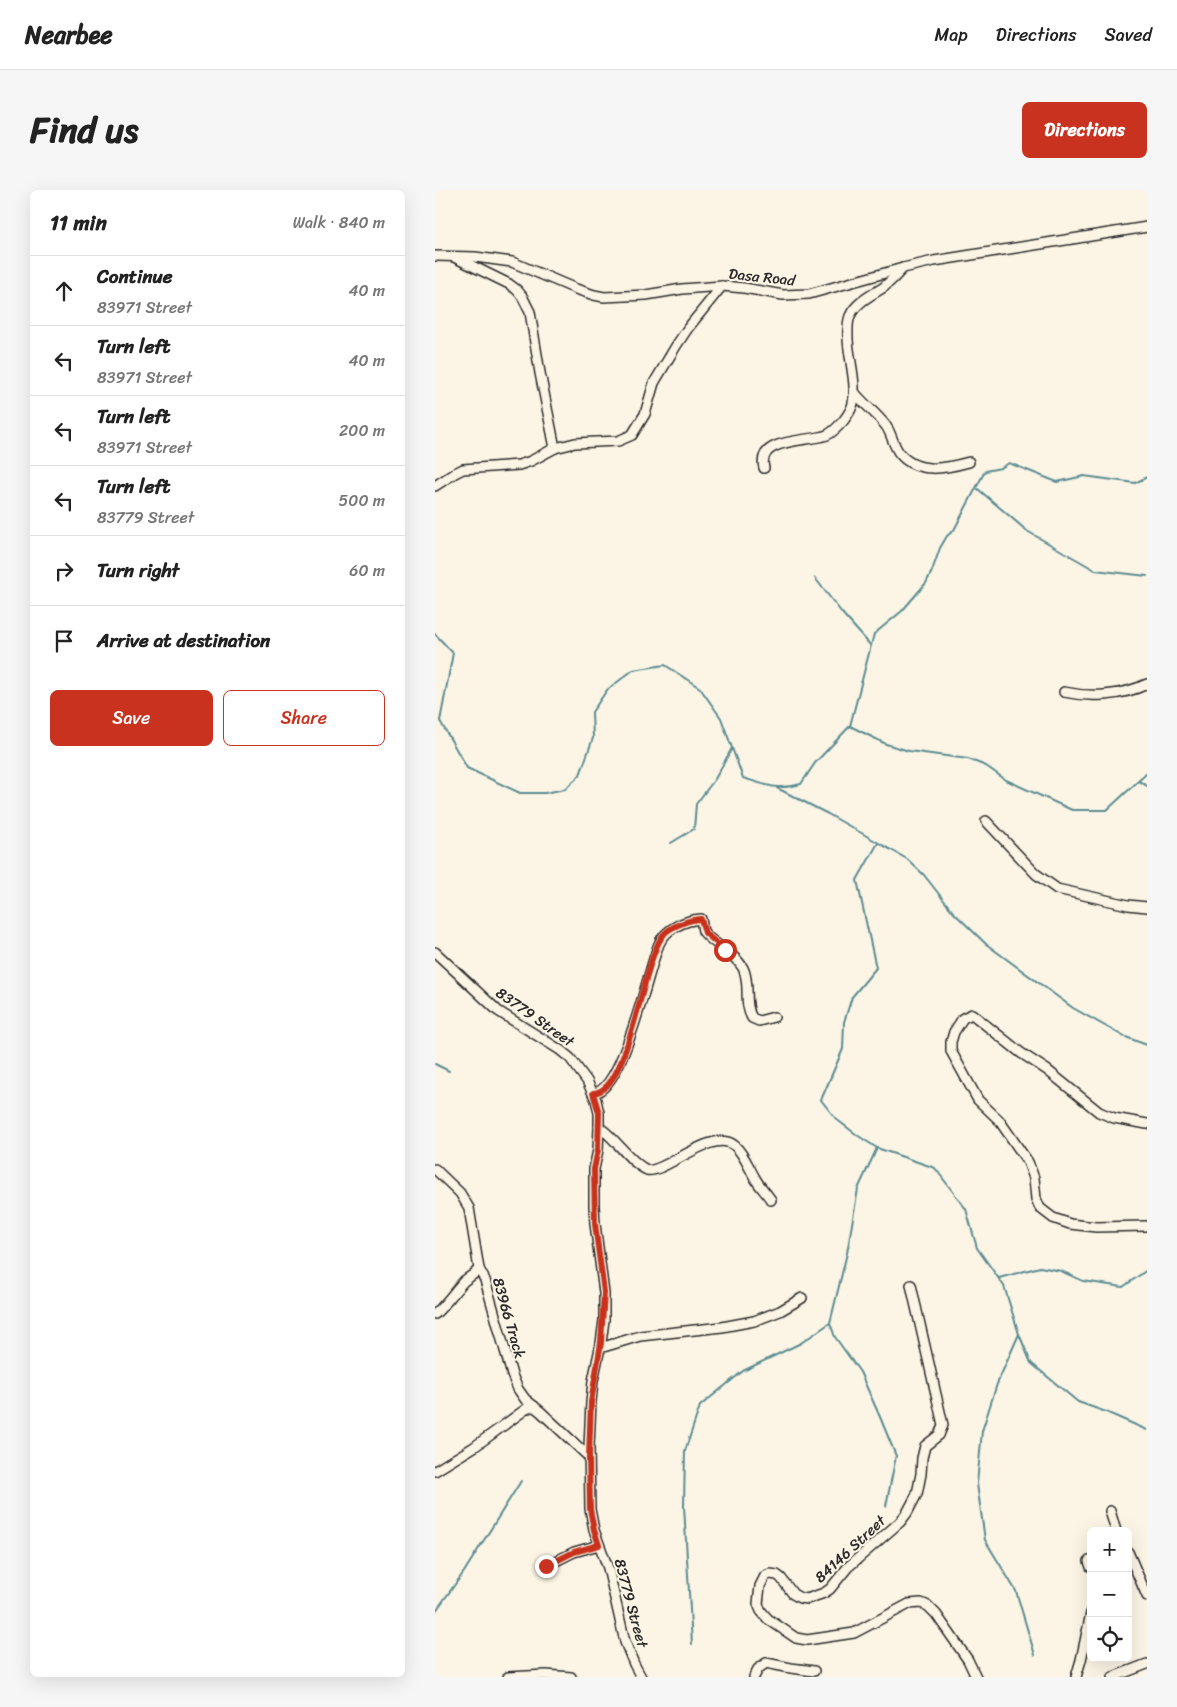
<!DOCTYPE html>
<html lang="en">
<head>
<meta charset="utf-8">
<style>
  :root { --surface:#fff; --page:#f6f6f6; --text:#222; --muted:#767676; --line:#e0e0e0; --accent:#c8321e }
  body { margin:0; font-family:Sriracha,sans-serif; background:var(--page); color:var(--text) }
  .controls { position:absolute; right:15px; bottom:15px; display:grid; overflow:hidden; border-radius:8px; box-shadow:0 5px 20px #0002 }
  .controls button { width:45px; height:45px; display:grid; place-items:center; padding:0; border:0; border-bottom:1px solid var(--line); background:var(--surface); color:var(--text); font:25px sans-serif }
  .stop { position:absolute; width:15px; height:15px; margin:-11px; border:4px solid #c8321e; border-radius:50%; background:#fff }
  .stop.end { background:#c8321e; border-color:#fff; box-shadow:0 1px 5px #0008 }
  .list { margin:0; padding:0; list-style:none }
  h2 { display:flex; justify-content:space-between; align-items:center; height:65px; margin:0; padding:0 20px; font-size:21px }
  h2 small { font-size:16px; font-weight:400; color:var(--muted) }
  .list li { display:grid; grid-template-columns:32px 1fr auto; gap:15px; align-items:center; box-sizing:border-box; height:70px; padding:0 20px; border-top:1px solid var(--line) }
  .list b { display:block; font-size:19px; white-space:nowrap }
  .list p { margin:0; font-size:16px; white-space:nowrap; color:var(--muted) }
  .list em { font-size:16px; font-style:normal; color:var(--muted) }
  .actions { display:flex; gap:10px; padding:15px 20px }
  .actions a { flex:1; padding:11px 0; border:1px solid var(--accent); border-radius:8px; text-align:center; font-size:18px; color:var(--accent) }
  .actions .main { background:var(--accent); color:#fff }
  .icon { flex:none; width:28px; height:28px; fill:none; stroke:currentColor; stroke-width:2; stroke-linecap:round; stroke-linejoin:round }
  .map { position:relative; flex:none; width:712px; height:1487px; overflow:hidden; border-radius:8px }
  header { display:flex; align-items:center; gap:30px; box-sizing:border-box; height:70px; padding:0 25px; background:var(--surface); border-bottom:1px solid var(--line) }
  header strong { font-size:24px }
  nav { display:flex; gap:28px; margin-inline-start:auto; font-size:18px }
  .intro { display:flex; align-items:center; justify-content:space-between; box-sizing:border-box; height:120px; padding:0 30px }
  h1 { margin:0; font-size:35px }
  .button { padding:12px 22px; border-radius:8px; background:var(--accent); color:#fff; font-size:18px; font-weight:700 }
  main { display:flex; gap:30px; padding:0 30px }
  aside { flex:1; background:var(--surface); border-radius:8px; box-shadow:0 5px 20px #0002 }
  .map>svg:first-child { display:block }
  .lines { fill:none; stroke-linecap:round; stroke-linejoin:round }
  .stream { stroke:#5c8c92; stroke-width:2 }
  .minor-casing { stroke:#2b2b2b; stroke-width:12 }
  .minor { stroke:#fcf5e5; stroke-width:9 }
  .route { stroke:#c8321e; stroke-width:6 }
  .labels { text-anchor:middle; stroke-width:4; stroke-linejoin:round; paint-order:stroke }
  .street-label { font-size:15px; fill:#2b2b2b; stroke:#fcf5e5 }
</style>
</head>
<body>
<header>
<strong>Nearbee</strong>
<nav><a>Map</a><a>Directions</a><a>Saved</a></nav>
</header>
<div class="intro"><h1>Find us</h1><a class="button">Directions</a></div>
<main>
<aside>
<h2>11 min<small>Walk · 840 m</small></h2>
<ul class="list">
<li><svg class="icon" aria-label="ahead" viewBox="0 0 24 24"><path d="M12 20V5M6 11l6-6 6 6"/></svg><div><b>Continue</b><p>83971 Street</p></div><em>40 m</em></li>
<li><svg class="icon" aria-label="left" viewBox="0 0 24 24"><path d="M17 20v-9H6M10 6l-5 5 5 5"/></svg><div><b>Turn left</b><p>83971 Street</p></div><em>40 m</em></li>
<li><svg class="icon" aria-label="left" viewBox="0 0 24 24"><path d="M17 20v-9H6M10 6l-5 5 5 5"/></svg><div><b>Turn left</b><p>83971 Street</p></div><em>200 m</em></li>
<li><svg class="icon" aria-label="left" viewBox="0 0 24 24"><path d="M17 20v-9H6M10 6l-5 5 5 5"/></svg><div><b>Turn left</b><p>83779 Street</p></div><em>500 m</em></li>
<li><svg class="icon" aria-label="right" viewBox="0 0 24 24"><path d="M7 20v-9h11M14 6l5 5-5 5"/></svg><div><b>Turn right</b></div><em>60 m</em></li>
<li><svg class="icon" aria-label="arrive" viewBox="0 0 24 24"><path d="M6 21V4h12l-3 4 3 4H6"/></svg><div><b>Arrive at destination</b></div></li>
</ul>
<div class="actions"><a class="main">Save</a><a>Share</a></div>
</aside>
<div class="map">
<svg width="712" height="1487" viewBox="0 0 712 1487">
  <rect width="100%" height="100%" fill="#fcf5e5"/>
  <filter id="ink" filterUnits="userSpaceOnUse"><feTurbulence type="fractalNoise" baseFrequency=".02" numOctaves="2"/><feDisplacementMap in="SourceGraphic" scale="10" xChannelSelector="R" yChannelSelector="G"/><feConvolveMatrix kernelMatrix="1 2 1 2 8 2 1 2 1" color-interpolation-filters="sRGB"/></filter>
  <g filter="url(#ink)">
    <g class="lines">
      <g class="stream">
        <path d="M543,299L592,341L660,380L712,386"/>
        <path d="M380,388L407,423L436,456"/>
        <path d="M0,444L18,463L5,531L32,578L85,603H110L130,599L145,585L158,548L157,522L172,500L198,480L230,475L265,498L286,528L308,588C331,595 342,601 366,594L380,573L415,536L439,444L467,421L491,393L497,381L505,358L512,346L519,340L550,281L566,278L574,273L622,292L649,286L700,293L712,287"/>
        <path d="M415,536L451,554L474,561L533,569L551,576L571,590L637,620H672L712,583"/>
        <path d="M704,591L712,596"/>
        <path d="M342,598L393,624L472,669L489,685L518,722L551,754L638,818L688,846L712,855"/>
        <path d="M236,653L259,639L261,614L280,589L297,558"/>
        <path d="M443,653L422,690L441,778L417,807L409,832L408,859L386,910L401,929L422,945L442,958L500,978L531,1019L542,1058L569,1096L584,1144L596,1173L643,1212L671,1222L712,1240"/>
        <path d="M0,874L14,881"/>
        <path d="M564,1088L605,1077L626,1081L648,1091L688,1097L712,1080"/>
        <path d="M395,1133L400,1147L425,1182L445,1227L461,1266L451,1316"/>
        <path d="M584,1144L562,1194L547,1241L542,1294L550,1350L581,1401L600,1465"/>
        <path d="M0,1422L29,1382L86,1291"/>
        <path d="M257,1454L249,1316L250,1261L265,1216L308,1181L366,1153L395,1133L412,1063L423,999L442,958"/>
      </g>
      <g class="minor-casing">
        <g id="minor">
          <path d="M0,66L40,67L77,72L141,99L159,105L169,107L211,105L247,99L287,96L309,98L348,105L374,104L468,78L499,71L712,37"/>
          <path d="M19,67L74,94L82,100L87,106L95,122L105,183L120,258"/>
          <path d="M419,202C429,214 442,224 451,236C457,244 458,256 465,264C483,285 512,278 534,272"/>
          <path d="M329,278C321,247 375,252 392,245C398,242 404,236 409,230C412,226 417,219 418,213C422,194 414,169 413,149C413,142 412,133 415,126C421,112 437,105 449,97C456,91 462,85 468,78"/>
          <path d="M0,296L20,283L28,279L84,275L96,271L120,258L140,253L183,251L197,245L210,224L219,193L241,156L253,138L287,96"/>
          <path d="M629,502C656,508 687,506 712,494"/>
          <path d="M551,631L601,684L622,699L693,715L712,717"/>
          <path d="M0,762L63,821L125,860L135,868L152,891L161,910L164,923V937L163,960L159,979V1015L160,1034L169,1103V1130L166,1153L158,1191L156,1212L154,1257L155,1319L159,1340L173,1378L190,1452L199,1474L206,1487"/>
          <path d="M158,903C188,902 213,780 224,754C230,739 250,730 266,729C267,733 267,737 268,741C274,752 298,761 308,778C316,794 308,813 317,828L324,831L339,827"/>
          <path d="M712,934L679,928L664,922L612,880L586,863L537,824L528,828L519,842L516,852V861L543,910L564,930L593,972L599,988L601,1009L605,1018L618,1028L635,1034L661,1037L712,1036"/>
          <path d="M164,937C180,947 195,973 212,980C228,985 279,936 300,956C309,964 314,978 320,988C324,996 331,1002 336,1010"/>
          <path d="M0,979L25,1003L34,1018L44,1079L50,1090L77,1185L83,1199L90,1209L106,1222L154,1267"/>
          <path d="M476,1095L508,1235L504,1245L490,1256L487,1268L486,1284L482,1304L472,1323L465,1332L413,1377L395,1399L389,1403L372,1409L365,1408L358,1404L346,1388L342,1385L335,1384L330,1386L325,1396L323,1414L326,1421L333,1429L361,1448L372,1450L419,1443L474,1414L486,1413L493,1416L501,1424L533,1470L541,1487"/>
          <path d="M0,1124C11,1114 19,1102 29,1091C34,1087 40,1084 44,1079"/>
          <path d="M165,1158L205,1146L287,1137L319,1131L345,1121L367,1108"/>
          <path d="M0,1281L39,1257L91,1219L99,1216"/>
          <path d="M675,1321L681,1341"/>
          <path d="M693,1362L712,1406"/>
          <path d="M654,1371L656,1377"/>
          <path d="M111,1376L139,1362L164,1355"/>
          <path d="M73,1487L111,1485L136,1487"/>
          <path d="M319,1487L323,1479L331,1473L356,1478L379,1481"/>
          <path d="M641,1487L646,1470L656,1423"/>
          <path d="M678,1487L712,1474"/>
        </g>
      </g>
      <use href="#minor" class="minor"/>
    </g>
  </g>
  <g class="lines" filter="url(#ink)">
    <path class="route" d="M111,1376L139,1362L164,1355L159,1340L155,1319L154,1267L156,1212L166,1153L169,1102L160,1034L159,979L163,960L164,923L158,903C196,902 207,765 230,743C237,736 256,729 266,729L270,743L290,760"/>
  </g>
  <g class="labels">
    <g class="street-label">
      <text transform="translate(327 87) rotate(6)" y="5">Dasa Road</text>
      <text transform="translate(100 827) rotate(35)" y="5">83779 Street</text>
      <text transform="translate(74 1128) rotate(74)" y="5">83966 Track</text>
      <text transform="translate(415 1359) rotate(-43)" y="5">84146 Street</text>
      <text transform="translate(196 1413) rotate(75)" y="5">83779 Street</text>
    </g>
  </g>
</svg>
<div class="controls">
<button>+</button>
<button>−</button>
<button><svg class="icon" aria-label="locate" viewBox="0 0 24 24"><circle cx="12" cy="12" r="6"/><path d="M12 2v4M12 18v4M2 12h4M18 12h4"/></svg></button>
</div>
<div class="stop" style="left:290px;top:760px"></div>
<div class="stop end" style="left:111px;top:1376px"></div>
</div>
</main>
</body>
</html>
